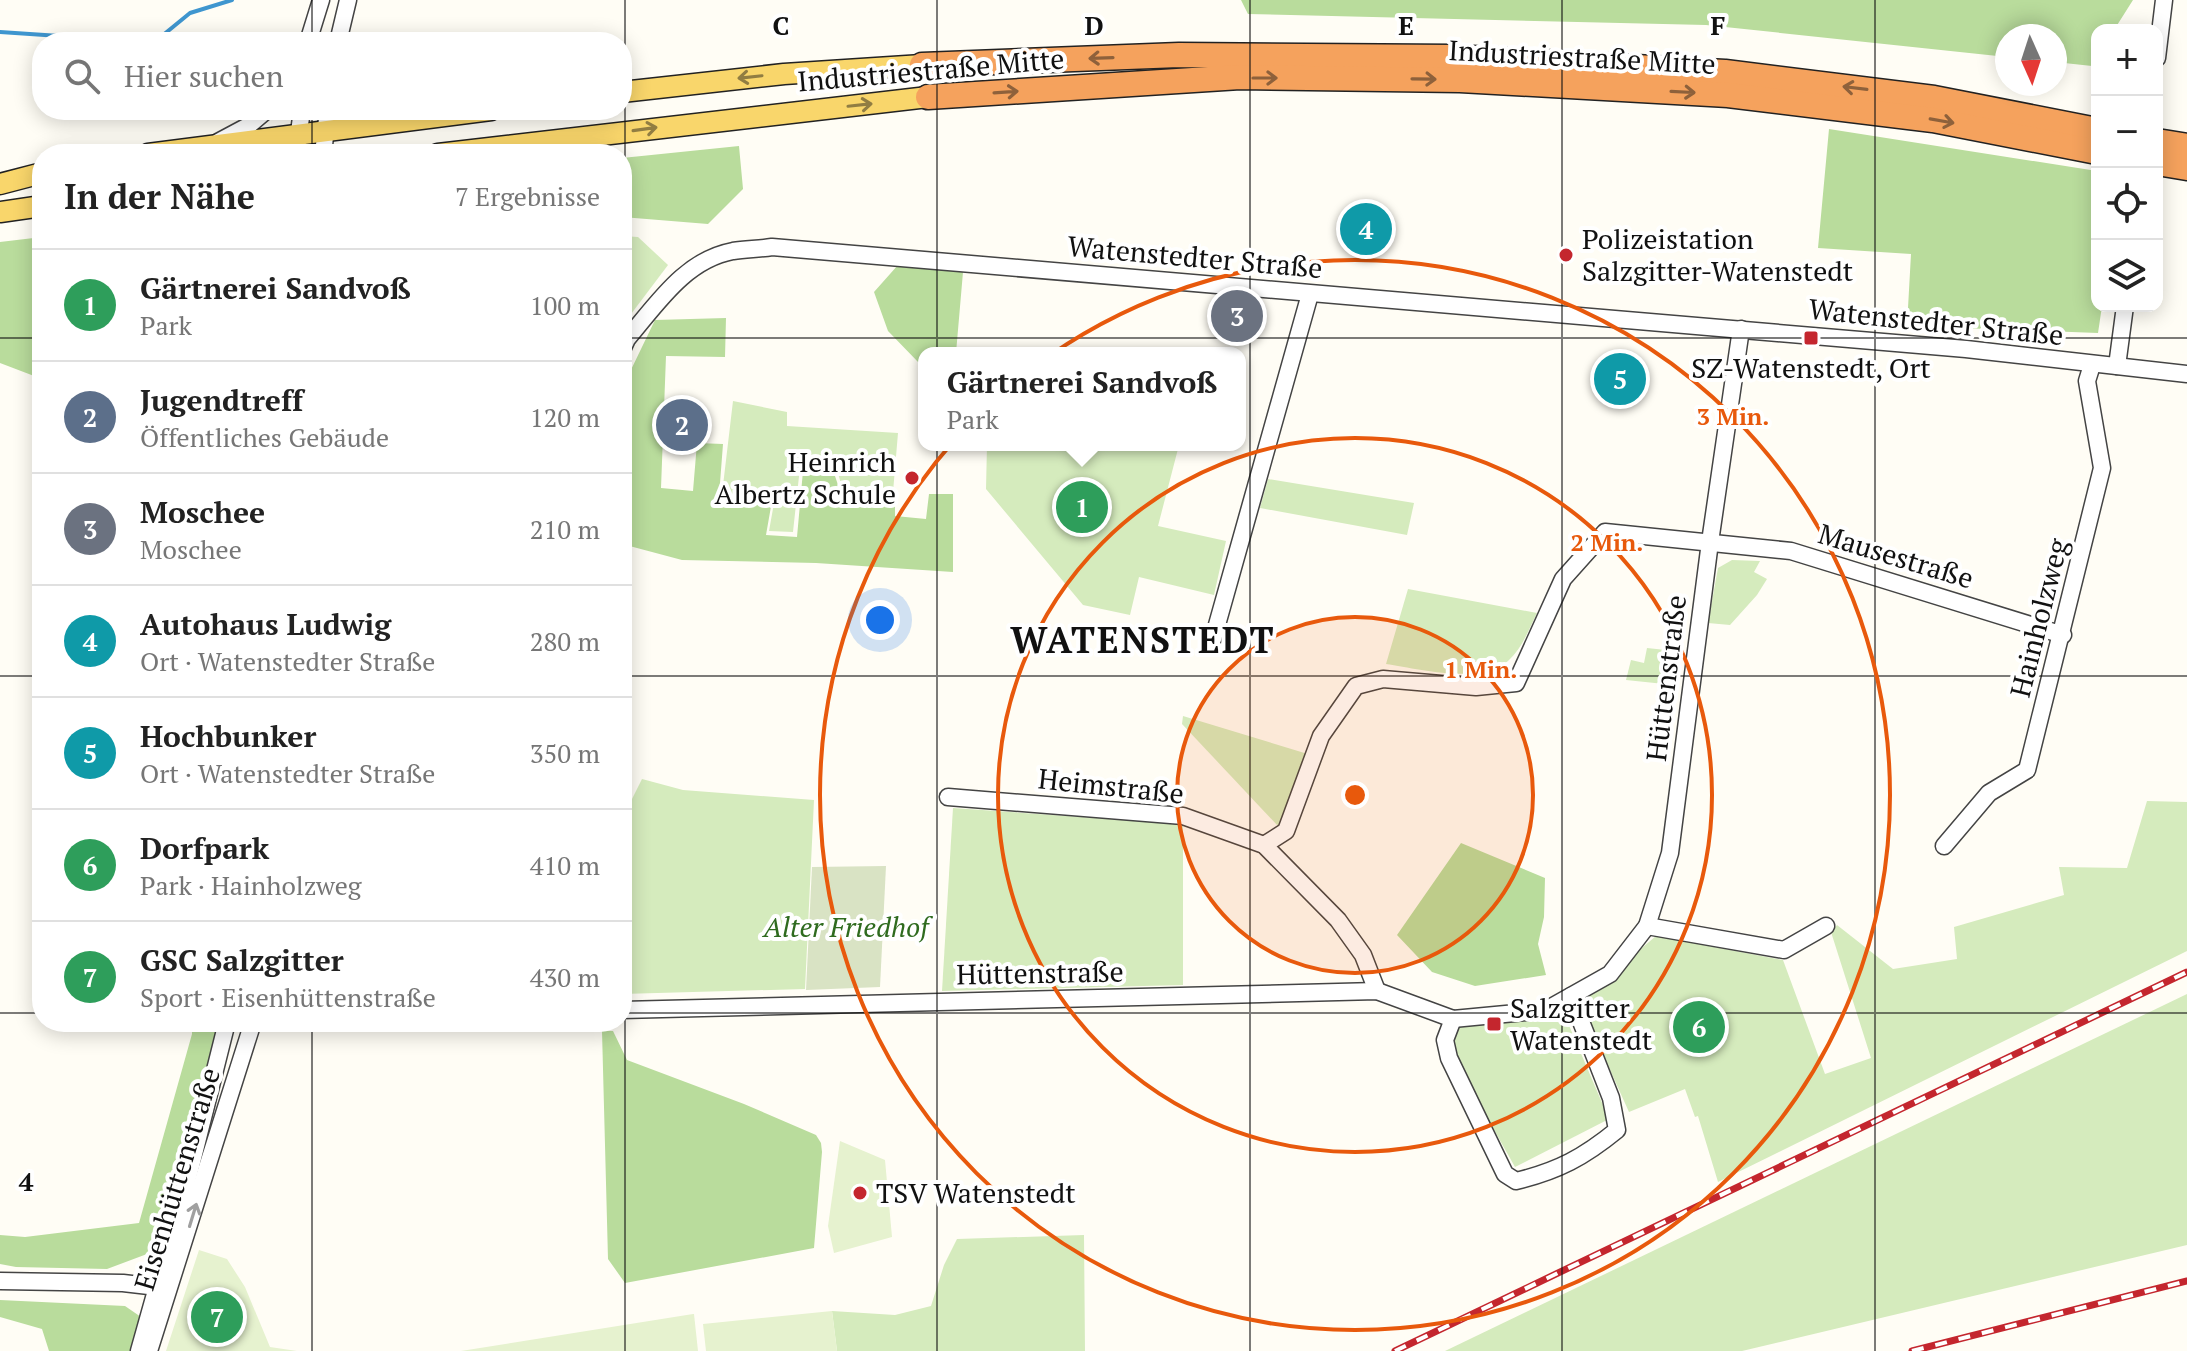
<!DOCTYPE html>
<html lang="de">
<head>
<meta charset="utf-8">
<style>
  :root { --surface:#fff; --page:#f6f6f6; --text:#222; --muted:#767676; --line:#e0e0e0; --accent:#1a73e8 }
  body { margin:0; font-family:"PT Serif",serif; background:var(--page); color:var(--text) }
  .controls { position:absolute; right:24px; top:24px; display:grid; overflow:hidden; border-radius:16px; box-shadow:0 4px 20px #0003 }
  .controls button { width:72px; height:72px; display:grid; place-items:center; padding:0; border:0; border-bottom:2px solid var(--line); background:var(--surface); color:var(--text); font:40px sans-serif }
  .compass { position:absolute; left:1995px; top:24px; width:72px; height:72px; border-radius:50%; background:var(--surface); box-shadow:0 4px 20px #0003; rotate:177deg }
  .you { position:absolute; left:880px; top:620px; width:28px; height:28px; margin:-20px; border:6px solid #fff; border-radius:50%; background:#1a73e8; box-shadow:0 0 0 12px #1a73e833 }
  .badge { display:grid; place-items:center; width:52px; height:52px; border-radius:50%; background:var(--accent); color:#fff; font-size:26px; font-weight:700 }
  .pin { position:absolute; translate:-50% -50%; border:4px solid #fff; box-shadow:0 2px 8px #0006 }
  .popup { position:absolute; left:918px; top:347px; width:328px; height:104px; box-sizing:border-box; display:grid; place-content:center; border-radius:16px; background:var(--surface); filter:drop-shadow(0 2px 6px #0005); font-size:26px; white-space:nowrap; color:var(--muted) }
  .popup b { font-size:30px; color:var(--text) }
  .popup::after { content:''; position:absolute; left:50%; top:100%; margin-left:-16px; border:16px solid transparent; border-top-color:var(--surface) }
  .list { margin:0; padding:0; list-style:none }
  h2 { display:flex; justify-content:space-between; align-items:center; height:104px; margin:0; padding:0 32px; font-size:34px }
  h2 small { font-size:26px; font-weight:400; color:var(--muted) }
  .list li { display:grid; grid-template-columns:52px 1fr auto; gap:24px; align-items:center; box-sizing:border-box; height:112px; padding:0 32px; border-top:2px solid var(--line) }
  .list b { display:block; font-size:30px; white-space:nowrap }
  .list p { margin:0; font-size:26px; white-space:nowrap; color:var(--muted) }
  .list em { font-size:26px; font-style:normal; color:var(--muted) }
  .icon { flex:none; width:44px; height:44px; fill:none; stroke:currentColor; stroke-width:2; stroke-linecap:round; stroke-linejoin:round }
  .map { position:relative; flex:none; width:2187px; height:1351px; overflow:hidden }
  .search { position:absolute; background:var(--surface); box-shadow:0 4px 20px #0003; left:32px; top:32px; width:600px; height:88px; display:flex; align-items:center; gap:20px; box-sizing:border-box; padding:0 28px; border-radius:32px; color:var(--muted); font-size:30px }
  .panel { position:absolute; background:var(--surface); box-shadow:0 4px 20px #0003; left:32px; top:144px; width:600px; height:888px; border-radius:32px }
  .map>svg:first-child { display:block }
  .green { fill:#d5ebbd }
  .forest { fill:#b9dc9c }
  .cemetery { fill:#d9e3c4 }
  .pitch { fill:#e6f2cf }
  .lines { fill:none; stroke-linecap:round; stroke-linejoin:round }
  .stream { stroke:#3f96cf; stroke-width:4 }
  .minor-casing { stroke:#444; stroke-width:19 }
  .major-casing { stroke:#222; stroke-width:23 }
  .highway-casing { stroke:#222; stroke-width:27 }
  .minor { stroke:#fff; stroke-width:16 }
  .major { stroke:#f9d66b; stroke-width:20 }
  .highway { stroke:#f5a25d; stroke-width:24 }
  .rail-casing { stroke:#c4262e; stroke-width:7 }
  .rail { stroke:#fff; stroke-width:4; stroke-dasharray:12; stroke-linecap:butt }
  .oneway { stroke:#8e613b }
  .oneway2 { stroke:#917d42 }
  .oneway3 { stroke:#a0a0a0 }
  .grid { fill:none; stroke:#111; stroke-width:2; stroke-opacity:0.55 }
  .ring { fill:none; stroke:#e8590c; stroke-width:4 }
  .poi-dot { fill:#c4262e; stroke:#fff; stroke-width:3 }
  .labels { text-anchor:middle; stroke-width:8; stroke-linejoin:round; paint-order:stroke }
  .street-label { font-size:28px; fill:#111; stroke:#fff }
  .poi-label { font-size:28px; fill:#111; stroke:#fff; text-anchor:start }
  .park-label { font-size:28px; font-style:italic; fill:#2f6b1f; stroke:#fff }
  .district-label { font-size:36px; font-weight:bold; letter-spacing:2px; fill:#111; stroke:#fff }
  .grid-label { font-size:26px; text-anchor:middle; font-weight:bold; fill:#111; stroke:#fff; stroke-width:8; stroke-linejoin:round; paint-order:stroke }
  .centre { fill:#e8590c; stroke:#fff; stroke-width:4 }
  .ring-label { font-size:24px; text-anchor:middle; font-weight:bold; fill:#e8590c; stroke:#fff; stroke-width:8; stroke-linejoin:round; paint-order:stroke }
</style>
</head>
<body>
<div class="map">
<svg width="2187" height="1351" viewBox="0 0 2187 1351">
  <rect width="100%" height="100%" fill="#fffdf5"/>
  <g class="green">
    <path d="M622,236L638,237L668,265L622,326Z"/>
    <path d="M733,401L787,412V426L898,433L893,492L843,491L836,466L800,467L793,532L769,531L776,492L722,494Z"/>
    <path d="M987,445H1179L1158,526L1226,541L1214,595L1139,577L1130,615L1083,605L986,489Z"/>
    <path d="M1268,479L1414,503L1407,535L1260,508Z"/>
    <path d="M1732,560L1760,561L1754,572L1767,579L1757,595L1730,625L1708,623L1718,568Z"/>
    <path d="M1408,589L1537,613C1529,629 1522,649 1508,661C1482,685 1419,669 1386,664Z"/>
    <path d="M1647,648L1675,651L1674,685L1626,680L1631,660L1644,663Z"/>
    <path d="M1183,716L1311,755L1286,821L1278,826L1182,724Z"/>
    <path d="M642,779L683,790L814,800L805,989L622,994V819Z"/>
    <path d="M2147,801L2187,802V951L1718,1182L1698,1116L1695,1117L1685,1089L1629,1112L1579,1001L1656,936L1783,960L1825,1074L1871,1058L1831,932L1837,925L1893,969L1957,959L1954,927L2064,895L2059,867L2127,868Z"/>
    <path d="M953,808L1183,824V985L942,991Z"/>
    <path d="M2187,994V1245L1742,1351H1445Z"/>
    <path d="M1562,1009L1609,1119L1515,1167L1454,1059L1449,1041L1456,1023Z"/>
    <path d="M1084,1235L1085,1351H837L832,1311L895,1315L931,1306L944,1265L957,1239Z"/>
  </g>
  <g class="forest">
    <path d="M1241,0H2133L2114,30H2097V58L2092,66L2055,62V36H2007V57L1706,25L1248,14Z"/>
    <path d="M1829,129L2097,171V306H2102L2098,333L1907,326L1911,254L1818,248Z"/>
    <path d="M739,146L743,189L708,224L622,217V158Z"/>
    <path d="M42,237V379L0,363V242Z"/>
    <path d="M898,265L963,272L956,353H924V364H920L888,331L874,292Z"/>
    <path d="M726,318L725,357L666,356L661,488L693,491L697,443L723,444L719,496L773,495L766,535L797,537L803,471L833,470L842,497L895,498V516L926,519L929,494H953V572L816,563L682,560L622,544V400L628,376L655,320Z"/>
    <path d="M1461,843L1545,878L1544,917L1538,944L1546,975L1475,986L1432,972L1397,935Z"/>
    <path d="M192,1022H219L178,1203L163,1248L107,1269L16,1267L0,1264V1235L25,1237L139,1223L192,1034Z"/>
    <path d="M602,1031H613L627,1060L744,1104L816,1135L821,1143L822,1152L814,1248L625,1283L608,1259Z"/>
    <path d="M0,1300L125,1306L141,1317L130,1351H49L42,1329L0,1317Z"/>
  </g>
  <path class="cemetery" d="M886,866L880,987L806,990L812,867Z"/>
  <g class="pitch">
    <path d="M840,1141L885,1160L892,1237L834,1253L828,1226Z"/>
    <path d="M199,1250L227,1259L245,1287L270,1347L297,1351H166Z"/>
    <path d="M832,1311L837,1351H706L703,1324Z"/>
    <path d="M694,1314L698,1351H461L693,1314Z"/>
  </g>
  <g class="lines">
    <g class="stream">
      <path d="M0,32L134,41"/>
      <path d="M157,40L190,13L232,0"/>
    </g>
    <g class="minor-casing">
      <g id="minor">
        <path d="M308,42L321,0"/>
        <path d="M338,42L348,0"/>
        <path d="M2157,58L2164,0"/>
        <path d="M218,142L248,126L267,110"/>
        <path d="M296,154L302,110"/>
        <path d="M323,154L328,110"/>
        <path d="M622,350L627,339C657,304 685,260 733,251C746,249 759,249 772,247L1966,349L2187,374"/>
        <path d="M2117,366L2125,306"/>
        <path d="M1213,639L1310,294"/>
        <path d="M948,797L1183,816L1264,845L1338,920L1363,955L1377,991"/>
        <path d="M1264,845L1286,831L1321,736L1356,686L1383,679L1476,687L1516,683L1563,579L1605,532L1791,551L2063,635"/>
        <path d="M1944,846L1989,793L2027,770L2102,468L2087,381L2092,365"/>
        <path d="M1647,926L1784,950L1826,926"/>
        <path d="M622,1010L1377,991L1453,1019L1546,1010L1610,974L1647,926L1670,853L1710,542L1741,329"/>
        <path d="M1453,1019L1445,1040L1449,1058L1505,1174L1516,1181C1558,1171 1584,1157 1617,1130L1611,1098L1571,996"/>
        <path d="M0,1281L123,1283L166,1288"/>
        <path d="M139,1351L191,1166L227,1022"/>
        <path d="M149,1351L253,1022"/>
      </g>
    </g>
    <g class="major-casing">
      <g id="major">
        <path d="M622,92L784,74L922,65"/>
        <path d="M148,154L491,110"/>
        <path d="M438,154L928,97"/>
        <path d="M0,184L42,173"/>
        <path d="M0,212L42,206"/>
      </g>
    </g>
    <g class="highway-casing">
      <g id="highway">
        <path d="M922,65L1179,55L1455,57L1725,72L1934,98L2097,130"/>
        <path d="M928,97L1240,77L1460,80L1728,95L1933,120L2097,152"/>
        <path d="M2157,141L2187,146"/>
        <path d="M2157,163L2187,168"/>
      </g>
    </g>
    <use href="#minor" class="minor"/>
    <use href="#major" class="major"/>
    <use href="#highway" class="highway"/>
    <g class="rail-casing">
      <g id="rail">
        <path d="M1395,1351L2187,972"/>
        <path d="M1912,1351L2187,1281"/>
      </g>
    </g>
    <use href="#rail" class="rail"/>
  </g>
  <defs><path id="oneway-shaft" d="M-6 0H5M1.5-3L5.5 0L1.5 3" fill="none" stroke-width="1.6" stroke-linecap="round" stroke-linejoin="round" transform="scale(2)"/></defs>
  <g class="oneway">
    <use href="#oneway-shaft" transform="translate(1101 58) rotate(178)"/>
    <use href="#oneway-shaft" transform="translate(1265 78)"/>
    <use href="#oneway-shaft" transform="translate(1424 79) rotate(1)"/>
    <use href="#oneway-shaft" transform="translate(1855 88) rotate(-173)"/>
    <use href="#oneway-shaft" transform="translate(1006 92) rotate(-4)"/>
    <use href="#oneway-shaft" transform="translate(1683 92) rotate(3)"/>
    <use href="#oneway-shaft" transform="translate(1942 121) rotate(10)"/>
  </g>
  <g class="oneway2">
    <use href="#oneway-shaft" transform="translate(750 77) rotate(174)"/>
    <use href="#oneway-shaft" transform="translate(860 105) rotate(-6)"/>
    <use href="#oneway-shaft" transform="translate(645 129) rotate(-8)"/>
  </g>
  <use class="oneway3" href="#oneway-shaft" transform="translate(193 1215) rotate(-73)"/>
  <path class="grid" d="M312,0V42M625,0V1351M937,0V1351M1250,0V1351M1562,0V1351M1875,0V1351M312,110V154M0,338H42M622,338H2187M0,676H42M622,676H2187M0,1013H42M622,1013H2187M312,1022V1351"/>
  <circle cx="1355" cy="795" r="178" fill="#e8590c" fill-opacity=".12"/>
  <g class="ring">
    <circle cx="1355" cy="795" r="178"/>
    <circle cx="1355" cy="795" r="357"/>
    <circle cx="1355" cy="795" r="535"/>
  </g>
  <g class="poi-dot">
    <circle cx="1566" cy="255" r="8"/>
    <rect x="1803" y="330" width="16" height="16" rx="4"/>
    <circle cx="912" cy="478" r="8"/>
    <rect x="1486" y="1016" width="16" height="16" rx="4"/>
    <circle cx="860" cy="1193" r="8"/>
  </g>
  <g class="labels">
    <g class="street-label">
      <text transform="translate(1582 57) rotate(3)" y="10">Industriestraße Mitte</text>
      <text transform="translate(931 70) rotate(-5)" y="10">Industriestraße Mitte</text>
      <text transform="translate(1195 257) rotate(5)" y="10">Watenstedter Straße</text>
      <text transform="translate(1936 322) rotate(6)" y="10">Watenstedter Straße</text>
      <text transform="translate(1896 556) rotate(17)" y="10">Mausestraße</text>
      <text transform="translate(2039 618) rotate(-76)" y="10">Hainholzweg</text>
      <text transform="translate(1666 678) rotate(-83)" y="10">Hüttenstraße</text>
      <text transform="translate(1111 786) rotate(6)" y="10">Heimstraße</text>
      <text transform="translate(1040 973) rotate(-1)" y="10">Hüttenstraße</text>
      <text transform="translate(177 1179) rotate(-73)" y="10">Eisenhüttenstraße</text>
    </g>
    <g class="poi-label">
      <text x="1582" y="249">Polizeistation<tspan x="1582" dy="32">Salzgitter-Watenstedt</tspan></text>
      <text x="1811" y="378" text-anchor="middle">SZ-Watenstedt, Ort</text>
      <text x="896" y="472" text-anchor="end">Heinrich<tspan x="896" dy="32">Albertz Schule</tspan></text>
      <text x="1510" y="1018">Salzgitter<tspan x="1510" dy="32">Watenstedt</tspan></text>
      <text x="876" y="1203">TSV Watenstedt</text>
    </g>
    <g class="park-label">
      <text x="846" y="937">Alter Friedhof</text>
    </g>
    <g class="district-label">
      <text x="1143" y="653">WATENSTEDT</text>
    </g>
  </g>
  <g class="grid-label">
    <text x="781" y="35">C</text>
    <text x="1094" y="35">D</text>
    <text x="1406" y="35">E</text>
    <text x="1718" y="35">F</text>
    <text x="26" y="1191">4</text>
  </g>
  <circle cx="1355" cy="795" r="12" class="centre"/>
  <g class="ring-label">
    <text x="1733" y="425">3 Min.</text>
    <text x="1607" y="551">2 Min.</text>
    <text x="1481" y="678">1 Min.</text>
  </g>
</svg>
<div class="controls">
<button>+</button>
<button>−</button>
<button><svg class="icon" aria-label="locate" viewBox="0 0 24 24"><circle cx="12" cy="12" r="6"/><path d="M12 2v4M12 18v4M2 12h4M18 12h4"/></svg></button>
<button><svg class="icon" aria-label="layers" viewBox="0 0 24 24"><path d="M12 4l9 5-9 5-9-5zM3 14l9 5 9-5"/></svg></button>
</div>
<svg class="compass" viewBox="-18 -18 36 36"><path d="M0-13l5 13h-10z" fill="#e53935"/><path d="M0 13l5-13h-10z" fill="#767676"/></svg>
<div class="you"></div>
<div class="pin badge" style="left:1082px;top:507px;background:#2e9e5b">1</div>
<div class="popup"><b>Gärtnerei Sandvoß</b>Park</div>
<div class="pin badge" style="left:682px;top:425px;background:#5c6f8a">2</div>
<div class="pin badge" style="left:1237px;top:316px;background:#6b7280">3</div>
<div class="pin badge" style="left:1366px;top:229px;background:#0f9aa8">4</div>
<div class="pin badge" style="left:1620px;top:379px;background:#0f9aa8">5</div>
<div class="pin badge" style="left:1699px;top:1027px;background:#2e9e5b">6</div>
<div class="pin badge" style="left:217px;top:1317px;background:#2e9e5b">7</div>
<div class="search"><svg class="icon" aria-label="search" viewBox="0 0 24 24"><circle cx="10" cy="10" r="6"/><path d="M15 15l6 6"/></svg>Hier suchen</div>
<section class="panel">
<h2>In der Nähe<small>7 Ergebnisse</small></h2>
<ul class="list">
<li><span class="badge" style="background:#2e9e5b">1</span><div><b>Gärtnerei Sandvoß</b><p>Park</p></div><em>100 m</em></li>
<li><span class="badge" style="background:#5c6f8a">2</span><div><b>Jugendtreff</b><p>Öffentliches Gebäude</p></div><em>120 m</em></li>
<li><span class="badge" style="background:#6b7280">3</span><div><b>Moschee</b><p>Moschee</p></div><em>210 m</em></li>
<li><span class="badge" style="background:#0f9aa8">4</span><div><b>Autohaus Ludwig</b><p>Ort · Watenstedter Straße</p></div><em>280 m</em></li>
<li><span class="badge" style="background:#0f9aa8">5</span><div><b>Hochbunker</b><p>Ort · Watenstedter Straße</p></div><em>350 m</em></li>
<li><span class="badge" style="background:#2e9e5b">6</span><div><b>Dorfpark</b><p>Park · Hainholzweg</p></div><em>410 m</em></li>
<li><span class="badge" style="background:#2e9e5b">7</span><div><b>GSC Salzgitter</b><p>Sport · Eisenhüttenstraße</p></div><em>430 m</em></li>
</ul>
</section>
</div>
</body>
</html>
